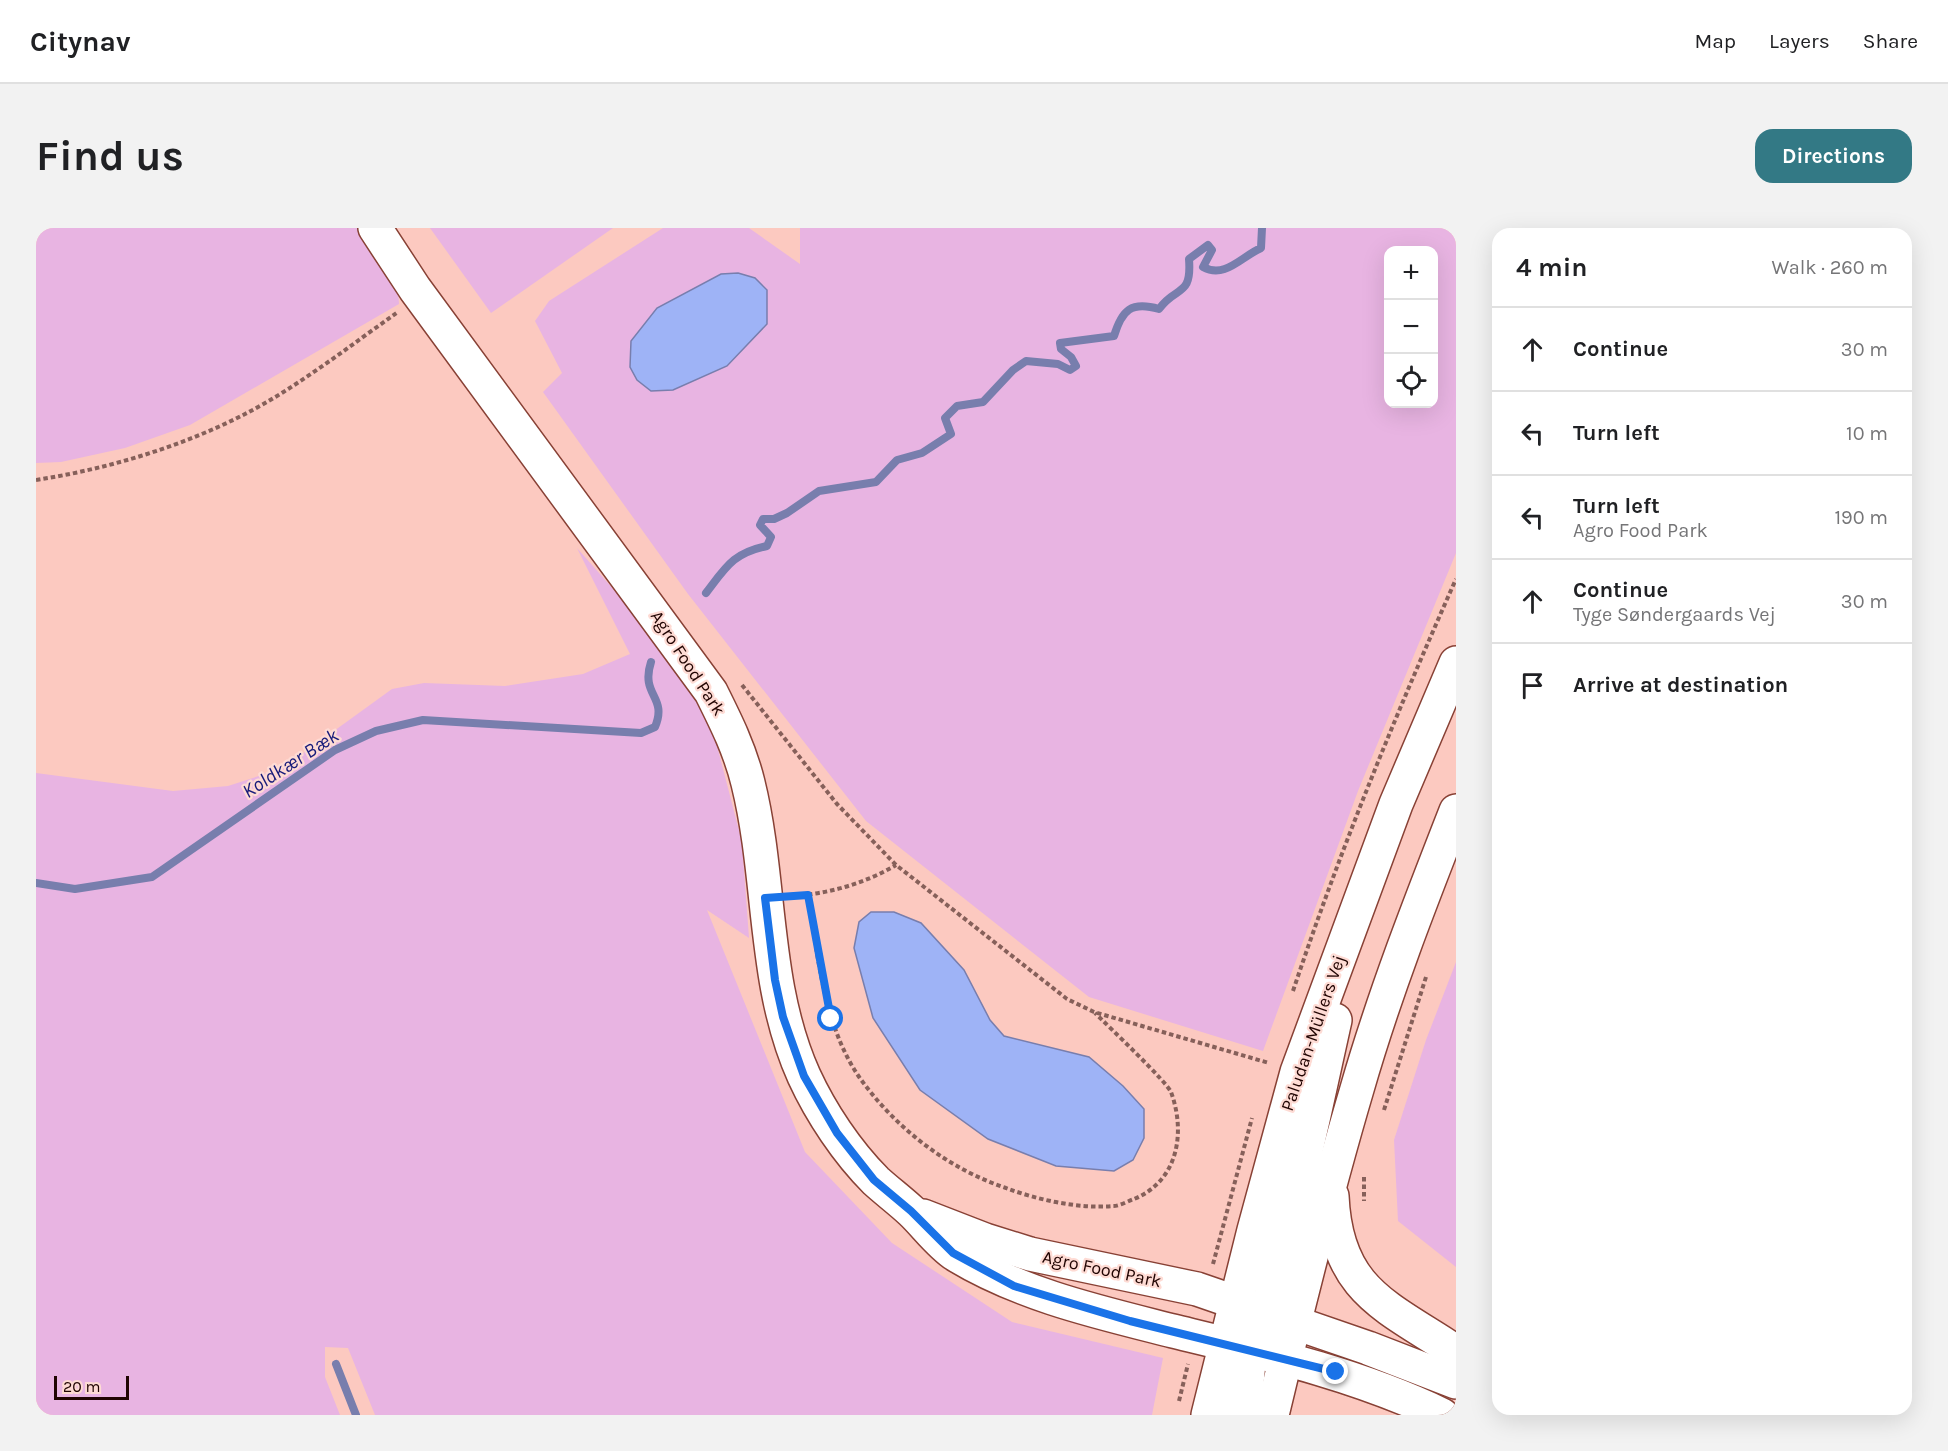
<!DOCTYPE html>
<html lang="en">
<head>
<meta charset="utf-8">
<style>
  :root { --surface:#fff; --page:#f2f2f2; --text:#202124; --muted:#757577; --line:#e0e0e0; --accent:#337985 }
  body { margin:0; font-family:Karla,sans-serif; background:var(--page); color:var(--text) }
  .controls { position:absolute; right:18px; top:18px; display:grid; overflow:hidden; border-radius:12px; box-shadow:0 6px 24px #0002 }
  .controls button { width:54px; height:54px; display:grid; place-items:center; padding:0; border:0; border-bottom:2px solid var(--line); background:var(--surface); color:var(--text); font:30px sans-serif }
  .scale { position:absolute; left:18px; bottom:15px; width:75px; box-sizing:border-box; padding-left:6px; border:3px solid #200402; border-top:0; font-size:16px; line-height:21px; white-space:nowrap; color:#200402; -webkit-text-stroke:4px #fedbd4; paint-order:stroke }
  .stop { position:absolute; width:18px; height:18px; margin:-14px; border:4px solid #1a73e8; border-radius:50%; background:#fff }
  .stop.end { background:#1a73e8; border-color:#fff; box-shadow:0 2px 6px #0008 }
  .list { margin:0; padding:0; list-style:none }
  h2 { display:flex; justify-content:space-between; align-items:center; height:78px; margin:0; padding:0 24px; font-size:26px }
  h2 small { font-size:20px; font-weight:400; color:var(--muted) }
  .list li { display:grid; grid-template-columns:39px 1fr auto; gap:18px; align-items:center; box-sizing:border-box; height:84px; padding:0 24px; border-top:2px solid var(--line) }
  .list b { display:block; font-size:22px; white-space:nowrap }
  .list p { margin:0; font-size:20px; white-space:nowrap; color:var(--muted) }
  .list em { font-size:20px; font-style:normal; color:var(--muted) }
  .icon { flex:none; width:33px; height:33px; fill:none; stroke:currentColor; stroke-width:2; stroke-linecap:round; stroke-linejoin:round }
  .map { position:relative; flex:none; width:1420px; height:1187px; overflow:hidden; border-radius:18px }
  header { display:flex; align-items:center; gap:36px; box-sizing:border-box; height:84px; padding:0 30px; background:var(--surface); border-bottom:2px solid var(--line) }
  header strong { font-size:28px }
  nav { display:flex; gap:33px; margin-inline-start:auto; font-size:21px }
  .intro { display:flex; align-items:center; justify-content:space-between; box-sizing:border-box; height:144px; padding:0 36px }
  h1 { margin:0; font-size:42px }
  .button { padding:15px 27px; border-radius:18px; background:var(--accent); color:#fff; font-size:21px; font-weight:700 }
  main { display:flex; gap:36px; padding:0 36px }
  aside { flex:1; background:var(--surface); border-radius:18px; box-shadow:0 6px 24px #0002 }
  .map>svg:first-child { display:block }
  .green { fill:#e8b4e2; fill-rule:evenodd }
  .water { fill:#9eb3f6; stroke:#787ead; stroke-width:1.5 }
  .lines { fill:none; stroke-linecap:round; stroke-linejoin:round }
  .stream { stroke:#787ead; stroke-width:8 }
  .tertiary-casing { stroke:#884135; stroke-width:36 }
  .path { stroke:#86605a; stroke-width:4; stroke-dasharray:4.5 3; stroke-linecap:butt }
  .tertiary { stroke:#fff; stroke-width:33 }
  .route { stroke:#1a73e8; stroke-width:8 }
  .labels { text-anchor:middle; stroke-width:4.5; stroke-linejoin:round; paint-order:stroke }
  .street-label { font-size:18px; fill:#200402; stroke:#fedbd4 }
  .water-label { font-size:20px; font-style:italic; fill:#171b7a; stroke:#fedbd4 }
</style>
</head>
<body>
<header>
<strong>Citynav</strong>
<nav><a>Map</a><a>Layers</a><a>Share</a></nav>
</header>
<div class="intro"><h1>Find us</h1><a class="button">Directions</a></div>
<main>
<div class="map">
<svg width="1420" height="1187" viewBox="0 0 1420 1187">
  <rect width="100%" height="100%" fill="#fcc9c0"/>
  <g class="green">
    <path d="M0,0H325L362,63L363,76L154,197L89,220L25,234L0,235Z"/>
    <path d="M394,0H577L455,85Z"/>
    <path d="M627,0H713L764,36V0H1420V325L1322,563L1227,823L1053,769L830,593L652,366L507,164L526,145L499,93L513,73ZM1352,22H1398V176H1352Z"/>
    <path d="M541,320L648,441L679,510L706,614L713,710L671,682L769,924L856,1015L976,1094L1127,1130L1116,1187H339L312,1120L289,1119V1149L304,1187H0V545L137,563L192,558L226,547L262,529L356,461L388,455L469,458L547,446L594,426Z"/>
    <path d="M1420,734V1039L1362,993L1358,912L1390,812Z"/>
  </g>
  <g class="water">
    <path d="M702,45L719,50L731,62V96L691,138L637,162L615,163L601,152L594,139L595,113L621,80L685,46Z"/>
    <path d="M835,684H858L885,695L928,742L954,792L968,808L1053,829L1087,858L1108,881V910L1097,932L1078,943L1020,938L952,911L884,862L837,790L818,720L823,694Z"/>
  </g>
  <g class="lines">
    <g class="stream">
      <path d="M670,365C690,339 697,325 731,318L735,309L724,297L727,291H738L751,285L783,263L840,254L861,232L886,225L915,206L909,190L921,178L947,174L977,142L990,133L1022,136L1034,142L1040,138L1035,129L1025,121L1024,115L1078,108C1086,82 1095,73 1123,81C1140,57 1156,70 1153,31L1172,17L1176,22L1167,39C1189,51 1205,29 1225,20L1226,0"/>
      <path d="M0,655L39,661L116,649L299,522L340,503L387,492L605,505L619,499C632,468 604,468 615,434"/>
      <path d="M300,1136L320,1187"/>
    </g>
    <g class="tertiary-casing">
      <g id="tertiary">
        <path d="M339,0L379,61L675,464C690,494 704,522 712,555C736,652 726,755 768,848C785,885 811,924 840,953C851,963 863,972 875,983C889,996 903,1016 920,1027C986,1067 1062,1084 1137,1103C1228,1125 1321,1146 1406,1187"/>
        <path d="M1296,968C1300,1063 1351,1078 1420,1124"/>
        <path d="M887,988L949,1012L994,1026L1161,1061L1332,1120L1420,1154"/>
        <path d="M1235,1107C1227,1076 1248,1012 1256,981C1272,918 1285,854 1299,792"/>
        <path d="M1172,1187L1218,1002L1261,844L1360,576L1420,435"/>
        <path d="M1204,1187C1212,1158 1215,1130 1213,1100"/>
        <path d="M1236,1187C1262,1078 1289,969 1321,861C1348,767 1384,675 1420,583"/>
      </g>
    </g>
    <g class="path">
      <path d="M0,252C71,241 145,219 209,186C260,160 315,117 362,84"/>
      <path d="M706,457L801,576L860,637L1031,771L1058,784L1233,835"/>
      <path d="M772,667C782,729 788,801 826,853C862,902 913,941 970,960C1002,972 1043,981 1077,978C1084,978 1092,973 1098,971C1142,953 1150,905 1135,864C1131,854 1071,797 1059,785"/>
      <path d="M757,668C792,666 830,655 860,637"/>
      <path d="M1257,763C1304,622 1360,486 1420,351"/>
      <path d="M1348,882L1390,749"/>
      <path d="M1328,949V973"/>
      <path d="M1177,1036L1216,890"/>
      <path d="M1143,1173L1152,1136"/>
    </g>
    <use href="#tertiary" class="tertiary"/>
  </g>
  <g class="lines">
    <path class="route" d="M795,791L772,667L729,670L739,752L747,789L768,848L801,905L838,952L875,983L917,1025L978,1058L1094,1093L1300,1144"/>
  </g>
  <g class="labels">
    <g class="street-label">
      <text transform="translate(652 435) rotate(57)" y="6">Agro Food Park</text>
      <text transform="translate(1277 805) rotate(-71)" y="6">Paludan-Müllers Vej</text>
      <text transform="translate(1066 1041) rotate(12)" y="6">Agro Food Park</text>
    </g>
    <g class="water-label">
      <text transform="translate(254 535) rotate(-33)" y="7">Koldkær Bæk</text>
    </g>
  </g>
</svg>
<div class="controls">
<button>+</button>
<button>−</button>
<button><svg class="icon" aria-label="locate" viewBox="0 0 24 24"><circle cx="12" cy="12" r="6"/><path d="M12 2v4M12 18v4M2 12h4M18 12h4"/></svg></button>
</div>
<div class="scale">20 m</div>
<div class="stop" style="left:795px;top:791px"></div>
<div class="stop end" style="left:1300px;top:1144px"></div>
</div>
<aside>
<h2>4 min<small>Walk · 260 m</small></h2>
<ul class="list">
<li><svg class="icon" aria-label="ahead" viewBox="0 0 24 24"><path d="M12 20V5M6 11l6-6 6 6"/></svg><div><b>Continue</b></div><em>30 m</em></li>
<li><svg class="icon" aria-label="left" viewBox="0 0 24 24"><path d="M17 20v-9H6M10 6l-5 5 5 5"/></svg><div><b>Turn left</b></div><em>10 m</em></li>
<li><svg class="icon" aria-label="left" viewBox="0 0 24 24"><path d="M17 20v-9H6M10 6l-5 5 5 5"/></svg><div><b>Turn left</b><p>Agro Food Park</p></div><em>190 m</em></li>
<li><svg class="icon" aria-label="ahead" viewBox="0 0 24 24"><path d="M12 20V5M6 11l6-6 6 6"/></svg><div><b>Continue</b><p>Tyge Søndergaards Vej</p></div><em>30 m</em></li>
<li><svg class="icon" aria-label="arrive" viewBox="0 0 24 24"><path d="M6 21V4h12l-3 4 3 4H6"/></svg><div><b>Arrive at destination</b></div></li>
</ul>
</aside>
</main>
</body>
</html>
